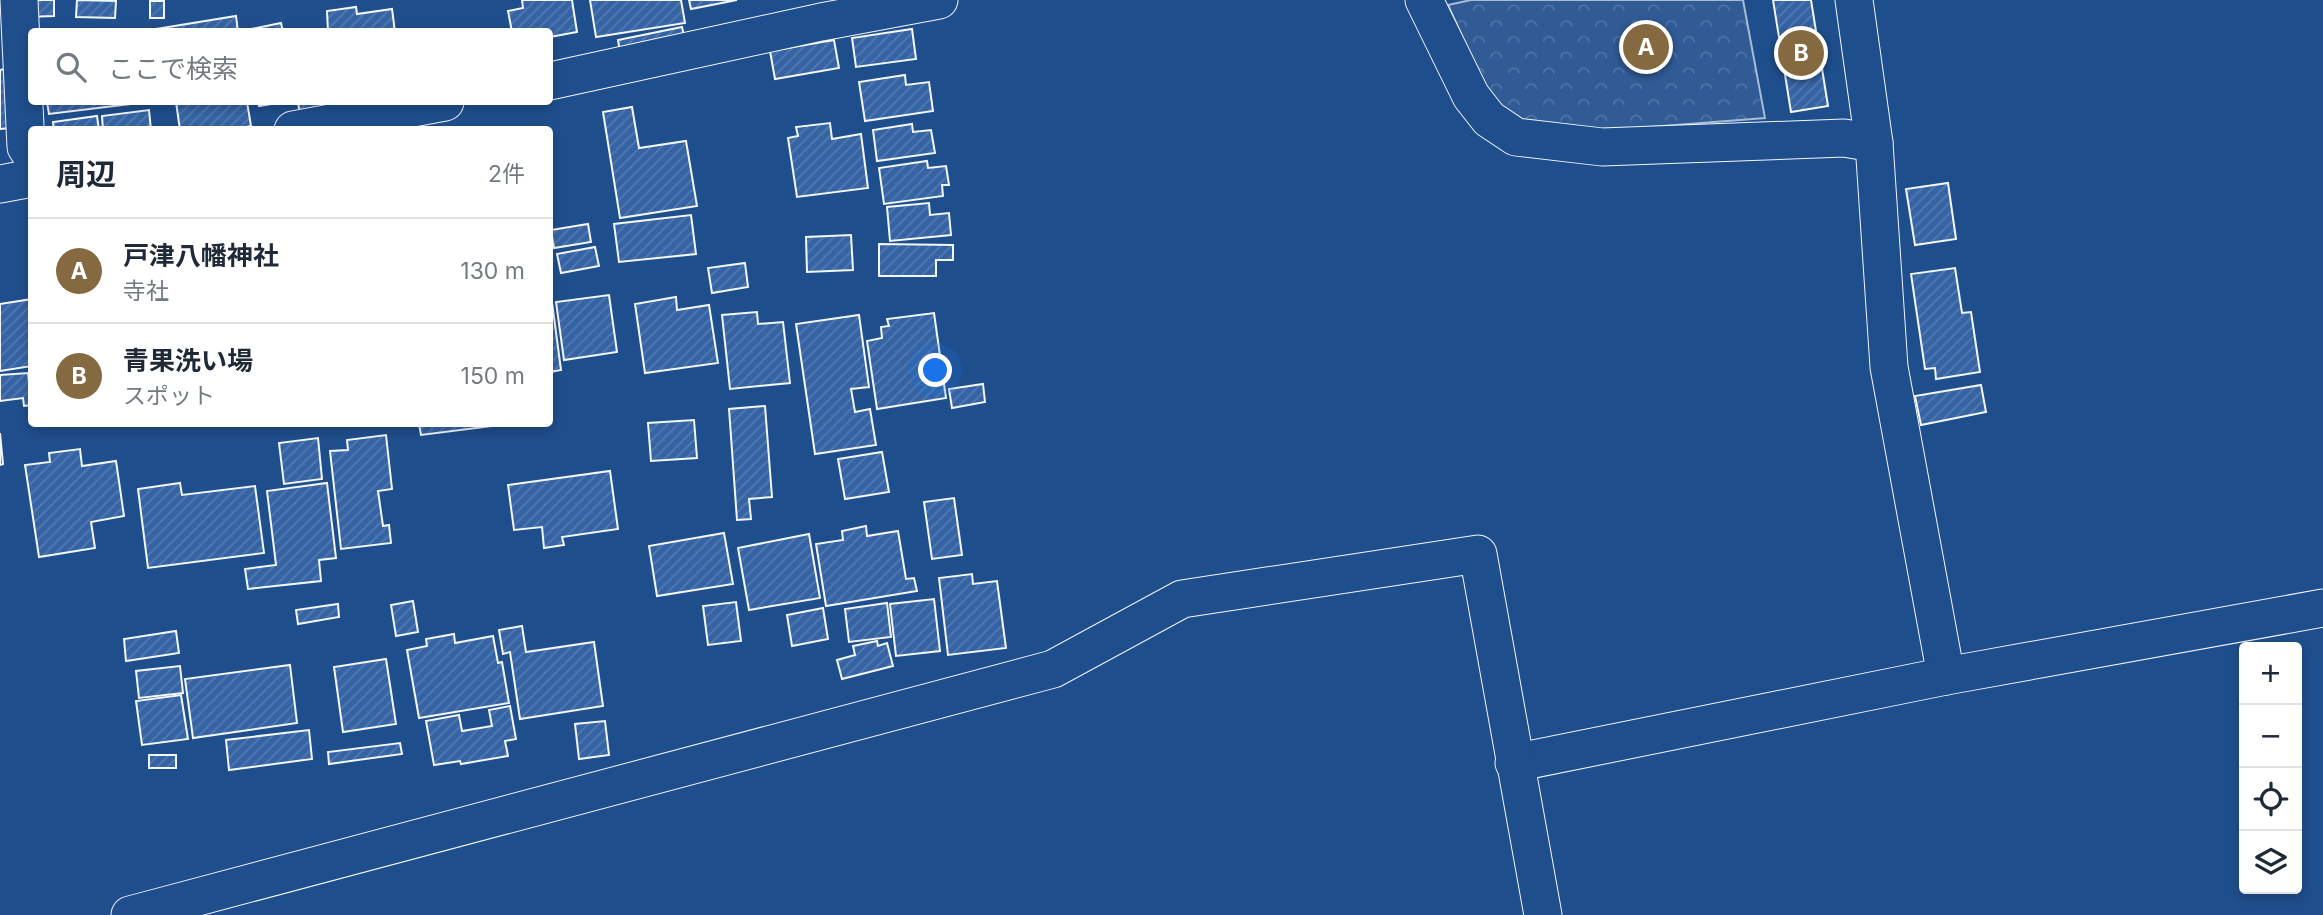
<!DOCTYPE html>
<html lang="ja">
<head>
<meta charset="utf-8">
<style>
  :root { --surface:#fff; --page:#f2f2f3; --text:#1f2937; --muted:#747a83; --line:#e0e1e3; --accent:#846941 }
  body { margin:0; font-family:Inter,"Noto Sans JP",sans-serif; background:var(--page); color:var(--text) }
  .controls { position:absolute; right:21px; bottom:21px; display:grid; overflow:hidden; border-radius:7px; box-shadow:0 4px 10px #0003 }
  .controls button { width:63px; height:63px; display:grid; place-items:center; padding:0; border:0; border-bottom:2px solid var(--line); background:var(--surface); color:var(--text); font:35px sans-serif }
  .you { position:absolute; left:936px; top:371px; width:24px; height:24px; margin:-18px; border:5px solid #fff; border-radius:50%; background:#1a73e8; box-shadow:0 0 0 10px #1a73e833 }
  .badge { display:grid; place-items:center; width:46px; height:46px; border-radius:50%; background:var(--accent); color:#fff; font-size:23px; font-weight:700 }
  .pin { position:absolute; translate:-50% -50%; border:4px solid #fff; box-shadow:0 2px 7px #0006 }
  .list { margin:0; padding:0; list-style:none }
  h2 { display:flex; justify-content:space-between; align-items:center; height:91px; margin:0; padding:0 28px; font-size:30px }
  h2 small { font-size:23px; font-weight:400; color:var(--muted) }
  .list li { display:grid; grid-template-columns:46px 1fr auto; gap:21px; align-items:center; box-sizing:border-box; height:105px; padding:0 28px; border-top:2px solid var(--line) }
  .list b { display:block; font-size:26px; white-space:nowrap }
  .list p { margin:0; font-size:23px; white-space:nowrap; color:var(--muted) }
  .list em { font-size:23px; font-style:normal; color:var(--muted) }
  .icon { flex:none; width:38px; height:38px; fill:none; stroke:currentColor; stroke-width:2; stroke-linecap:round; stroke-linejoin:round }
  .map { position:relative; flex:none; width:2323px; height:915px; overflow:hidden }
  .search { position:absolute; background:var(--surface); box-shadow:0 4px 10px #0003; left:28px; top:28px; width:525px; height:77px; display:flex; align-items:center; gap:18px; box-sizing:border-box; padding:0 24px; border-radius:7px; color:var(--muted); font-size:26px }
  .panel { position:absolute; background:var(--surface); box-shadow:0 4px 10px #0003; left:28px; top:126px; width:525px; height:301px; border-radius:7px }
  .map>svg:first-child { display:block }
  .forest { fill:url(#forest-crowns); stroke:#a8bbd7; stroke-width:2 }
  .building { fill:url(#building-hatch); stroke:#f2f6ff; stroke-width:2 }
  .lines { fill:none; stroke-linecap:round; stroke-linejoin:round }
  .street-casing { stroke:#f2f6ff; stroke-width:39 }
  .street { stroke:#1f4e8c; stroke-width:37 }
</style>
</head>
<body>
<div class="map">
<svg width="2323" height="915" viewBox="0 0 2323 915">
  <defs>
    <pattern id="forest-crowns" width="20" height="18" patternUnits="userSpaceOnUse" patternTransform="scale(1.75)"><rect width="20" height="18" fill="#305b95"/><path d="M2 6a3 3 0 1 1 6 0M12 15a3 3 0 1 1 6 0" fill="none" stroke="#4e73a5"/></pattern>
    <pattern id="building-hatch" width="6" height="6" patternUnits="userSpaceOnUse" patternTransform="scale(1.75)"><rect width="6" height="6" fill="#3563a3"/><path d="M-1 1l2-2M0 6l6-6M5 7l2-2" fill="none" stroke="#537ab1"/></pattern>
  </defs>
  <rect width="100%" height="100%" fill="#1f4e8c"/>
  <path class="forest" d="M1471,0H1743L1765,118L1599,131L1524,127L1488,94L1448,5Z"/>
  <g class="building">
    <path d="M25,0H54V16L26,17Z"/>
    <path d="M77,0L116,1L115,18L76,17Z"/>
    <path d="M522,0H572L577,32L550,37V32H512L508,11L523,8Z"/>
    <path d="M590,0H681L685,23L596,37Z"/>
    <path d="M689,0H737L691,9Z"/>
    <path d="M1773,0H1811L1828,106L1791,112Z"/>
    <rect x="150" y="1" width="14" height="17"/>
    <path d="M356,7L357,14L392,9L395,32H328L327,11Z"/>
    <path d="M236,16L238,32L150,30Z"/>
    <path d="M281,23L283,32H252L251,29Z"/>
    <path d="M682,27L686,45L621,59L618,40Z"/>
    <path d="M912,29L916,59L856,67L852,38Z"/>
    <path d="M834,40L839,68L775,79L770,51Z"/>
    <path d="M4,69L10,128L0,129V70Z"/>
    <path d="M905,75L906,85L929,82L933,111L865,121L859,82Z"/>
    <path d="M47,102H130V104L49,114Z"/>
    <path d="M176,102H247L251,126L232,130H180Z"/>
    <path d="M258,102H283L259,106Z"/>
    <path d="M298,102H321L324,117L301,121Z"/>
    <path d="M632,107L639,148L686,141L697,206L620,218L603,112Z"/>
    <path d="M149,110L151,130H103L102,116Z"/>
    <path d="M97,116L99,130H54L53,122Z"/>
    <path d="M830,123L832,139L861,134L868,188L797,197L788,138L798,136L796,127Z"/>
    <path d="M912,124L913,132L931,130L935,153L877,161L873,130Z"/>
    <path d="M927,161L928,168L946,166L949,185H942L943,196L884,204L879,168Z"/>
    <path d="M1948,183L1956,239L1915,245L1906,189Z"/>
    <path d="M929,203L930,215L949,213L951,235L890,241L887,207Z"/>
    <path d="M691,215L696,254L619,262L614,224Z"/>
    <path d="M588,224L591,242L554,248L551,230Z"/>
    <path d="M851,235L853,270L807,272L806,237Z"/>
    <path d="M879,244L953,245V260H936V276H879Z"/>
    <path d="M595,247L599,266L561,273L557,254Z"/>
    <path d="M745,263L748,287L712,293L708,268Z"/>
    <path d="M1955,268L1962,313L1971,312L1980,372L1936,379L1935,368L1925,369L1911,274Z"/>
    <path d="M550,287L561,370L550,372Z"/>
    <path d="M609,295L617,352L564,360L556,302Z"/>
    <path d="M676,297L677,310L709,305L718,363L645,373L635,304Z"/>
    <path d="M32,299V366L0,371V304Z"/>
    <path d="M757,312L758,324L783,322L790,383L730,389L722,315Z"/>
    <path d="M934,313L946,398L877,409L867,341L882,338L881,327L889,326L887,319Z"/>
    <path d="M859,315L869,387L851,389L855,412L870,409L876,445L815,454L796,324Z"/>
    <path d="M28,373L29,382H32V405L24,406L23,398L0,401V375Z"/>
    <path d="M983,384L985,402L952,408L949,389Z"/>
    <path d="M1981,385L1986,412L1921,425L1915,396Z"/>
    <path d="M765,406L772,497L749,499L751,519L737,520L729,409Z"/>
    <path d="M694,420L697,458L651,461L648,423Z"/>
    <path d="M419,424H508L421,435Z"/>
    <path d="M0,433L3,464L0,465Z"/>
    <path d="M386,435L392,489L378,491L383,526L389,525L391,543L341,549L330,451L348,450L347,440Z"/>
    <path d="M318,438L322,479L284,484L279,443Z"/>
    <path d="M80,449L82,466L116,461L124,516L91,522L95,548L39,557L25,465L50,462L49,453Z"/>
    <path d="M882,452L889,492L845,499L838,459Z"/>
    <path d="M610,471L618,529L562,537L564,545L544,548L542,527L514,530L508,485Z"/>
    <path d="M180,483L182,495L255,486L264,553L148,568L138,489Z"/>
    <path d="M327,483L336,558L319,560L321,581L248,589L245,569L276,565L267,491Z"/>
    <path d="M954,498L962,555L932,559L924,502Z"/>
    <path d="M866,526L867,536L898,531L906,579L914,578L917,591L826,606L816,544L843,540L842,531Z"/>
    <path d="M724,533L733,584L657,596L649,546Z"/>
    <path d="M809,534L820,598L749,610L738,548Z"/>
    <path d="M972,574L973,584L997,581L1006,648L948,655L939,578Z"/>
    <path d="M934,599L940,651L896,656L890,604Z"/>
    <path d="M413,601L418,632L396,636L391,605Z"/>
    <path d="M736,602L741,641L708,645L703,606Z"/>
    <path d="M887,603L891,637L849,642L845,609Z"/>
    <path d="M338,604L339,617L298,624L296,610Z"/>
    <path d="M823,608L828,639L792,646L787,615Z"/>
    <path d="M522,626L526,652L594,642L603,706L520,719L510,652L503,654L499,630Z"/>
    <path d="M176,631L179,653L126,661L124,639Z"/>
    <path d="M454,634L455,643L493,636L498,663L502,662L509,703L419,718L407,650L427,646L426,639Z"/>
    <path d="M877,641L878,646L887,643L893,666L842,679L837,660L855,655L853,646Z"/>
    <path d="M386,659L396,724L343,732L334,667Z"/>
    <path d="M290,665L297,723L193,738L185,679Z"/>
    <path d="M180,666L183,693L139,698L136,671Z"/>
    <path d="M181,695L188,739L142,745L136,701Z"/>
    <path d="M510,706L516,739L505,741L508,756L461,764L460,761L434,765L426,721L459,715L462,731L492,726L489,710Z"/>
    <path d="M605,721L609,755L579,759L575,724Z"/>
    <path d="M309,730L312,759L229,770L226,740Z"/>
    <path d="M400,743L402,754L329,764L328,752Z"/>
    <rect x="149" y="755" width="27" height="13"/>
  </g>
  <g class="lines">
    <g class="street-casing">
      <g id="street">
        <path d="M19,0L26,147L32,156"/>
        <path d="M1424,0L1471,96L1489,119L1516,137L1602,147L1844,138L1874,143"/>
        <path d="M1854,0L1874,143L1889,367L1946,676"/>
        <path d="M550,81L821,22L939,0"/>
        <path d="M293,130L445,102"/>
        <path d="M0,184L32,178"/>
        <path d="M1514,763L1946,676L2323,608"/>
        <path d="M130,915L1053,669L1182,599L1478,554L1543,915"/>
      </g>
    </g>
    <use href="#street" class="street"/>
  </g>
</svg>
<div class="controls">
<button>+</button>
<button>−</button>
<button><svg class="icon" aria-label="locate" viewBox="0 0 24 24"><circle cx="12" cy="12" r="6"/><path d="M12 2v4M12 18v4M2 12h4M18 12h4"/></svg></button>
<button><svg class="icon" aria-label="layers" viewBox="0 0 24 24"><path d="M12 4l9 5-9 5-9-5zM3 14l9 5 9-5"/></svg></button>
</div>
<div class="you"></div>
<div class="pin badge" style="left:1646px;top:47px">A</div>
<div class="pin badge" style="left:1801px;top:53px">B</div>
<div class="search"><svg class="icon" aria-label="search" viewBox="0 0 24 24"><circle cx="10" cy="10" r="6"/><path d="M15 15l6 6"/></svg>ここで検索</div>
<section class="panel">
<h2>周辺<small>2件</small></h2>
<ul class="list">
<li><span class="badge">A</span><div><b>戸津八幡神社</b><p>寺社</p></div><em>130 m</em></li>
<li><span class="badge">B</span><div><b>青果洗い場</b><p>スポット</p></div><em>150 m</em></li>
</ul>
</section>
</div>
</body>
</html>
